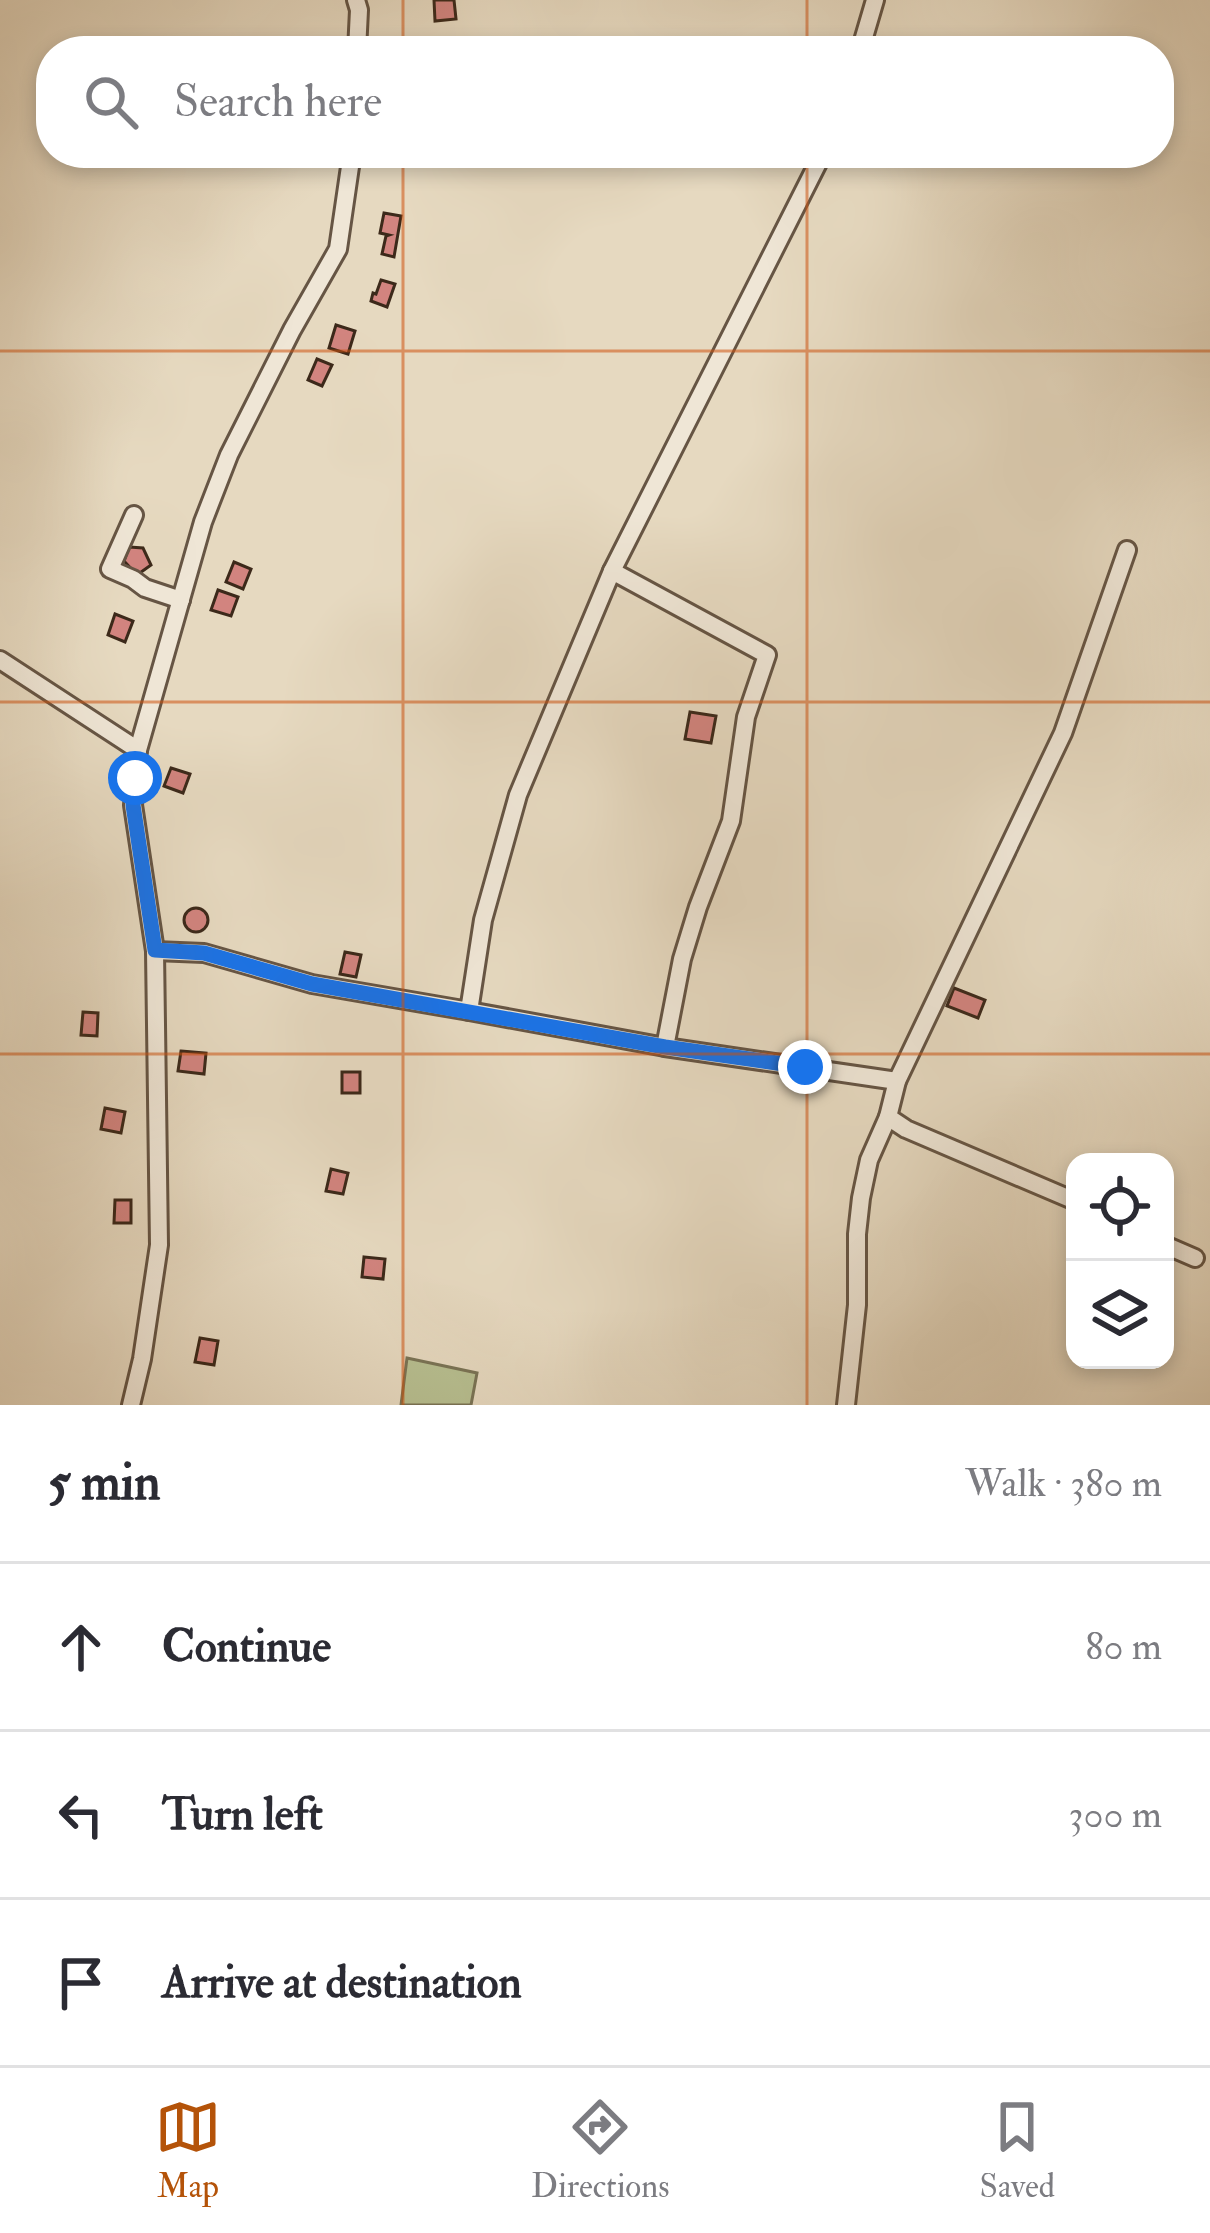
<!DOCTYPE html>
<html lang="en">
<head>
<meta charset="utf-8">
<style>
  :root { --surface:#fff; --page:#f2f2f3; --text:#2b2b33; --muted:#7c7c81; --line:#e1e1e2; --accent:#b45309 }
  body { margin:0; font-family:"IM FELL Double Pica",serif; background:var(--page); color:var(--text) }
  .controls { position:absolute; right:36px; bottom:36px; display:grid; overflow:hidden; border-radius:24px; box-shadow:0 6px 18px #0003 }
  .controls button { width:108px; height:108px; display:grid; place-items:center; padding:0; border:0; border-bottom:3px solid var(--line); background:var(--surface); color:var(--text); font:60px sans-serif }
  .stop { position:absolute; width:36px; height:36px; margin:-27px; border:9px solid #1a73e8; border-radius:50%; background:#fff }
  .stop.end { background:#1a73e8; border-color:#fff; box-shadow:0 3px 12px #0008 }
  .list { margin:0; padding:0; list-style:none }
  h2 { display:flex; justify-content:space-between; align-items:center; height:156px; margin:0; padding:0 48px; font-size:51px }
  h2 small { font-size:39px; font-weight:400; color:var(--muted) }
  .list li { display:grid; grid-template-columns:78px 1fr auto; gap:36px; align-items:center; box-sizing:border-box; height:168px; padding:0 48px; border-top:3px solid var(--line) }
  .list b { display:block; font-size:45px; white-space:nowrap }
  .list em { font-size:39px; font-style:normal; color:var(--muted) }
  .icon { flex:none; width:66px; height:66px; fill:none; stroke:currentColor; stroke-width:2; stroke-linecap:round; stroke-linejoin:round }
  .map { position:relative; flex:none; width:1210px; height:1405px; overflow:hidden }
  .search { position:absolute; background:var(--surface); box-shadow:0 6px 18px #0003; left:36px; right:36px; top:36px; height:132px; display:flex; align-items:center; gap:30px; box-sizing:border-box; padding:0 42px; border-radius:48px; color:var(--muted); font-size:45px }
  .sheet { height:660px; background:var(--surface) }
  nav { display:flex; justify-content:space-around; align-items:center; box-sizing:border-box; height:168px; border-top:3px solid var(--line); background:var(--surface); font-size:33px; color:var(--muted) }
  nav a { display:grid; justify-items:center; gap:6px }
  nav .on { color:var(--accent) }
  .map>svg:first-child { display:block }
  .green { fill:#b7bf91; stroke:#7a7456; stroke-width:3 }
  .building { fill:#d2847f; stroke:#3c291a; stroke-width:3 }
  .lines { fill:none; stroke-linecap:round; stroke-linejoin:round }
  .minor-casing { stroke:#654; stroke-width:22 }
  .minor { stroke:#efe6d6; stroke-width:16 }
  .route { stroke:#1a73e8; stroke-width:15 }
  .grid { fill:none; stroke:#ce520e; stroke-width:3; stroke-opacity:0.55 }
</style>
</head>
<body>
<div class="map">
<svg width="1210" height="1405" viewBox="0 0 1210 1405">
  <rect width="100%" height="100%" fill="#e6d9c0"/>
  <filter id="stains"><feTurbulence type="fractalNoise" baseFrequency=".00167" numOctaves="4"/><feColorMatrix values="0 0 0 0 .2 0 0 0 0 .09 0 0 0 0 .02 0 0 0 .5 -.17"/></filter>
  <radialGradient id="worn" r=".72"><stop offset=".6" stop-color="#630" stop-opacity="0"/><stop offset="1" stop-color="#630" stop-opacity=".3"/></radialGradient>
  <path class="green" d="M407,1358L477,1373L471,1405H401Z"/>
  <g class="building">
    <path d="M434,0H454L456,19L435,21Z"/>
    <path d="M384,213L401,216L394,257L382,254L386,236L389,235L380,233Z"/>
    <path d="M381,280L395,284L387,307L371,301L373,293L376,294Z"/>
    <path d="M336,325L355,331L348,354L329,348Z"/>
    <path d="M317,359L332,365L322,386L308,380Z"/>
    <path d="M129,547L143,548L151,565L137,575L124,561Z"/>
    <path d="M234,562L251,569L243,589L226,582Z"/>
    <path d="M218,590L238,597L231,616L211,610Z"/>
    <path d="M115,614L133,621L125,642L108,635Z"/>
    <path d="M690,712L716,716L711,743L685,739Z"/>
    <path d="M171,768L190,774L183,793L164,786Z"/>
    <circle cx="196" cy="920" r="12"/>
    <path d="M345,952L361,955L356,977L340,974Z"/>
    <path d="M954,988L985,1000L978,1018L947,1006Z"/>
    <path d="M83,1012L98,1013L97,1036L81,1035Z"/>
    <path d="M181,1051L206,1053L204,1074L178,1071Z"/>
    <rect x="342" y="1072" width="18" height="21"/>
    <path d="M105,1108L125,1112L121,1133L101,1129Z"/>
    <path d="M331,1169L348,1173L343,1194L326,1191Z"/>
    <path d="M115,1200H131V1223H114Z"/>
    <path d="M364,1257L385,1259L383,1279L362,1277Z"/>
    <path d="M200,1338L218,1341L214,1365L195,1362Z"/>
  </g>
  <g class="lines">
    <g class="minor-casing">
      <g id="minor">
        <path d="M356,0L359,10L357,51"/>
        <path d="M860,51L875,0"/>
        <path d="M134,515L110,569L133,579L145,588L181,600"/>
        <path d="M612,571L767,655L746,717L731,821L698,907L682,959L665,1047"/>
        <path d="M0,660L138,750"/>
        <path d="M155,951L204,953L312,984L469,1011L483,920L518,795L612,571L823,153"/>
        <path d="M469,1011L665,1047L897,1081"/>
        <path d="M1075,1201L906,1129L888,1117L897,1081L1063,733L1127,550"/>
        <path d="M1165,1245L1195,1258"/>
        <path d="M131,1405L142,1359L159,1245L155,951L133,805L138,750L203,522L229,455L292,330L338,249L352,153"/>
        <path d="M846,1405L857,1305V1234L861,1198L869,1160L888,1117"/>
      </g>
    </g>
    <use href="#minor" class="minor"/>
  </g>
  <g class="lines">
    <path class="route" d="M135,778L133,805L155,950L204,953L312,984L665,1047L805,1067"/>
  </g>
  <path class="grid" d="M403,0V51M807,0V51M403,153V1405M807,153V1405M0,351H1210M0,702H1210M0,1054H1210"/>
  <rect width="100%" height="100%" filter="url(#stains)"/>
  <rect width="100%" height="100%" fill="url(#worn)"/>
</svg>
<div class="controls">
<button><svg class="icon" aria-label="locate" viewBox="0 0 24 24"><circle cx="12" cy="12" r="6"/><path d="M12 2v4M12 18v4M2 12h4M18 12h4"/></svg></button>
<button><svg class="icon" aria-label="layers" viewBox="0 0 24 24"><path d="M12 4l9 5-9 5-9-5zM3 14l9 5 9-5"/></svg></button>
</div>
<div class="stop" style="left:135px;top:778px"></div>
<div class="stop end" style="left:805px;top:1067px"></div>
<div class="search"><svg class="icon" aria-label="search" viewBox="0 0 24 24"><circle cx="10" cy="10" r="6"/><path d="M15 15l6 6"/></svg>Search here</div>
</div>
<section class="sheet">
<h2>5 min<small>Walk · 380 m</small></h2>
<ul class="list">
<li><svg class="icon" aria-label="ahead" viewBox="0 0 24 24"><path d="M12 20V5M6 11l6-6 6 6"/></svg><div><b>Continue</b></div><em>80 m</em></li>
<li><svg class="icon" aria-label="left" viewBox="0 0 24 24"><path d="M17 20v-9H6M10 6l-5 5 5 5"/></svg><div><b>Turn left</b></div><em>300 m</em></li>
<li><svg class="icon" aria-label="arrive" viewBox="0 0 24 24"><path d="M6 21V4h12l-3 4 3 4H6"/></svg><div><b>Arrive at destination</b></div></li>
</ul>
</section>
<nav>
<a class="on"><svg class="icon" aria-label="map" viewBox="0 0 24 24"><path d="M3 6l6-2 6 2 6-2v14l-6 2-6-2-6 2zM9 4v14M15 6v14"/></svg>Map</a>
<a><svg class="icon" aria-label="directions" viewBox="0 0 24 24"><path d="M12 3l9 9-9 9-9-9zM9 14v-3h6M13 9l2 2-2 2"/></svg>Directions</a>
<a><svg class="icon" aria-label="saved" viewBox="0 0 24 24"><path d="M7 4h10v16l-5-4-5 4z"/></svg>Saved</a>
</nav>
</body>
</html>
